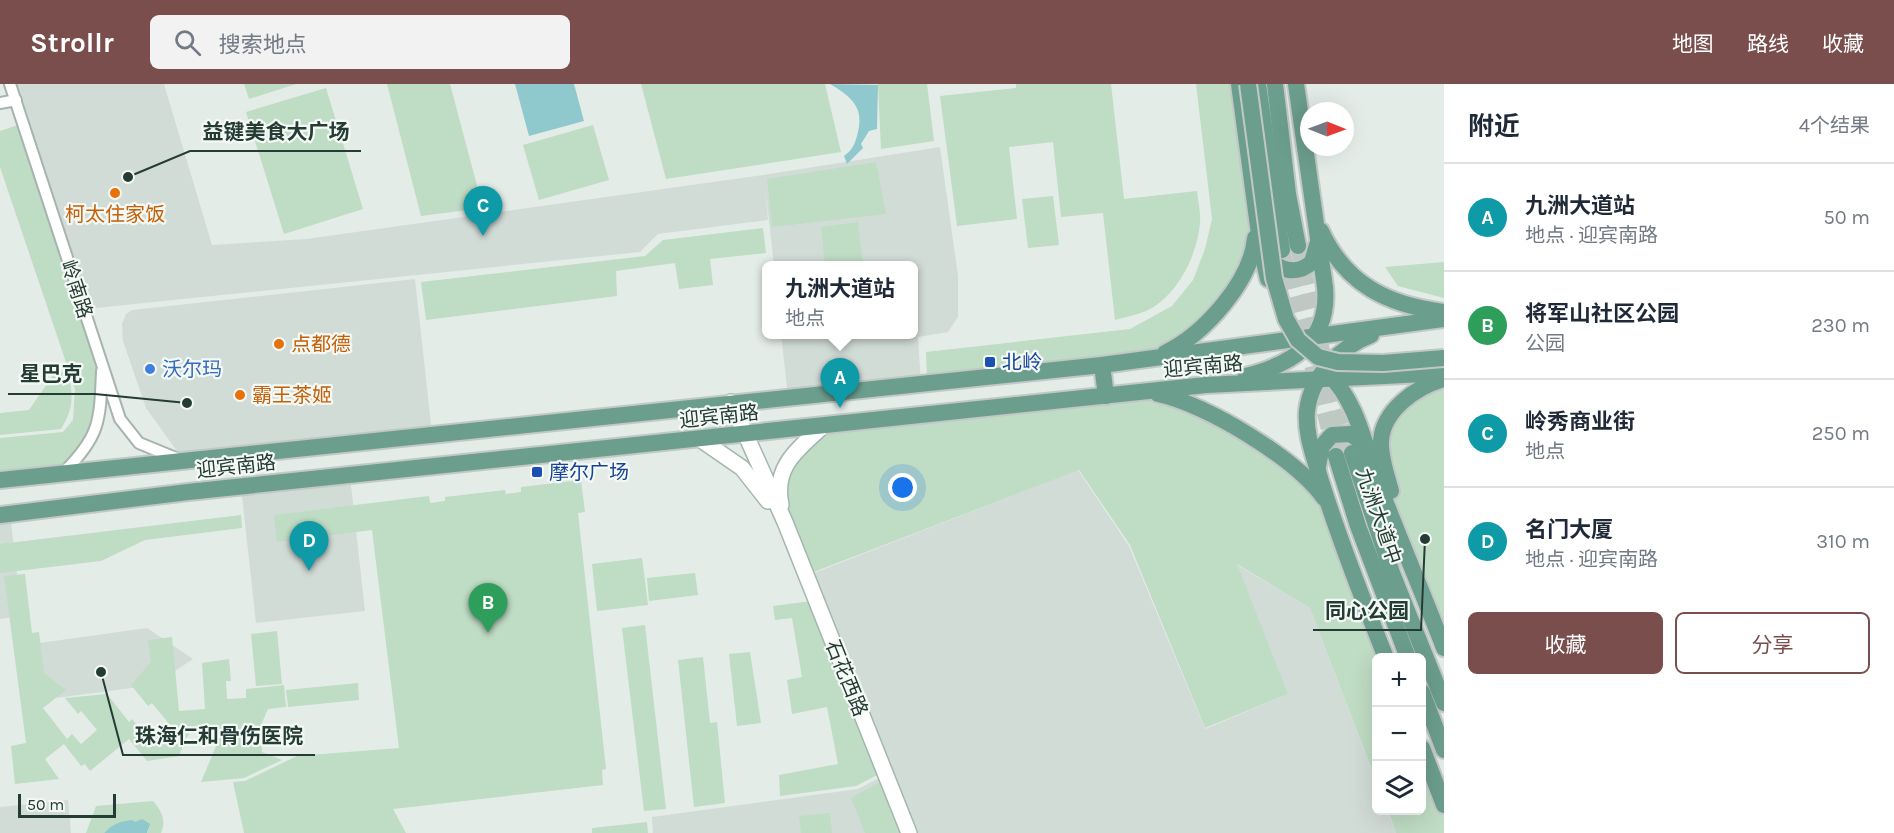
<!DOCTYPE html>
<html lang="zh">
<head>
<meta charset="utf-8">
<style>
  :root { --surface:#fff; --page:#f2f2f3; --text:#1f2937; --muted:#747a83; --line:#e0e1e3; --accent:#794e4d }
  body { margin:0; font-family:Karla,"Noto Sans SC",sans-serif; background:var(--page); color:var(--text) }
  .controls { position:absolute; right:18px; bottom:18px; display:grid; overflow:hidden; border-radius:9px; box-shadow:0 6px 24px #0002 }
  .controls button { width:54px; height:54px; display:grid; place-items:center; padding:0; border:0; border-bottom:2px solid var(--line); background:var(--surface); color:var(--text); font:30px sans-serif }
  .compass { position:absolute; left:1300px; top:18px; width:54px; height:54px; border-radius:50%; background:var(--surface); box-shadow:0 6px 24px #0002; rotate:91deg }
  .scale { position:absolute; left:18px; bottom:15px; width:98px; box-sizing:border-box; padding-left:6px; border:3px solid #253c34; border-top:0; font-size:16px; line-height:21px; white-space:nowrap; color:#253c34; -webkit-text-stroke:4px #f4f9f6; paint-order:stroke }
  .you { position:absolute; left:903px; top:404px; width:21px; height:21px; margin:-15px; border:4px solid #fff; border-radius:50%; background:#1a73e8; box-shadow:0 0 0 9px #1a73e833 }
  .badge { display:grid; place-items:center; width:39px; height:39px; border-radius:50%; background:var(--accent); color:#fff; font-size:20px; font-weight:700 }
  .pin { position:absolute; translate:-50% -50px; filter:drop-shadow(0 2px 3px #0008) }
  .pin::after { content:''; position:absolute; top:32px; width:21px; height:18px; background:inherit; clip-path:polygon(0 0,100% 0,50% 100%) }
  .popup { position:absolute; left:762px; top:177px; width:156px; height:78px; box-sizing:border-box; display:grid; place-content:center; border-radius:9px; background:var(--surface); filter:drop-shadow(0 2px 4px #0005); font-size:20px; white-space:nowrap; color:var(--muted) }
  .popup b { font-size:22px; color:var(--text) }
  .popup::after { content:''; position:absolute; left:50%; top:100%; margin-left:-12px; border:12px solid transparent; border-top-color:var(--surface) }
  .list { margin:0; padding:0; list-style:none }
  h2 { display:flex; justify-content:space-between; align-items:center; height:78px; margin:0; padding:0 24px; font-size:26px }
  h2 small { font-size:20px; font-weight:400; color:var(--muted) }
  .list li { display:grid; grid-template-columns:39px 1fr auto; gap:18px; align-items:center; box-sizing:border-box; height:108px; padding:0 24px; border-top:2px solid var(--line) }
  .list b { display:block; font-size:22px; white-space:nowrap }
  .list p { margin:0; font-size:20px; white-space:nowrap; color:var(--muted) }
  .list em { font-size:20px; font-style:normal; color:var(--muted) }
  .actions { display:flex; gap:12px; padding:18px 24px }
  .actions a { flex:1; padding:14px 0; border:2px solid var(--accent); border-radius:9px; text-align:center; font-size:21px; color:var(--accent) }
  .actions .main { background:var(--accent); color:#fff }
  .icon { flex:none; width:33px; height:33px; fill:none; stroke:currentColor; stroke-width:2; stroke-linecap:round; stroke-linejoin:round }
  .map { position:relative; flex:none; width:1444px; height:749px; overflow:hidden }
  header { display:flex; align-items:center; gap:36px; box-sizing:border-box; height:84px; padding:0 30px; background:var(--accent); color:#fff }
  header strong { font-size:28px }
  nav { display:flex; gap:33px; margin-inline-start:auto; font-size:21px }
  .search { width:420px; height:54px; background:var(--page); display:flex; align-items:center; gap:15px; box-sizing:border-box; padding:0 21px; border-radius:9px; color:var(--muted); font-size:22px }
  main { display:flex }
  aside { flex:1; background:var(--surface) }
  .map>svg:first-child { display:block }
  .built { fill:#d2dcd7 }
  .green { fill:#bfdcc4 }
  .water { fill:#90c9cd }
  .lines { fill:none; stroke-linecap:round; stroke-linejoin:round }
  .primary-tunnel { stroke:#bec9c4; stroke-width:16; stroke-dasharray:16 8; stroke-linecap:butt }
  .street-casing { stroke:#a7b4ae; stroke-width:14 }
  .secondary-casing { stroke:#a3b7ae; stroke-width:18 }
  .primary-casing { stroke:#c2c8c6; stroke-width:20 }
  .street { stroke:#fff; stroke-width:10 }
  .secondary { stroke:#fff; stroke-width:15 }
  .primary { stroke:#6c9e8d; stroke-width:16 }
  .primary-bridge-casing { stroke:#c2c8c6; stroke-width:20; stroke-linecap:butt }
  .primary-bridge { stroke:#6c9e8d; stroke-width:16 }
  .food-dot { fill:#e8710a; stroke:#f4f9f6; stroke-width:2 }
  .transit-dot { fill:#1a4fb4; stroke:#f4f9f6; stroke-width:2 }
  .shop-dot { fill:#3f7fe0; stroke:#f4f9f6; stroke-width:2 }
  .labels { text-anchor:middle; stroke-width:4.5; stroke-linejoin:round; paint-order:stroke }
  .food-label { font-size:20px; fill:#c56008; stroke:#f4f9f6; text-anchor:start }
  .street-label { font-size:20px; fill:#253c34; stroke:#f4f9f6 }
  .transit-label { font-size:20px; fill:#164399; stroke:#f4f9f6; text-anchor:start }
  .shop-label { font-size:20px; fill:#366cbe; stroke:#f4f9f6; text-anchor:start }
  .leader { fill:none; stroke:#253c34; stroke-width:2 }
  .callout-dot { fill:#253c34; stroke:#f4f9f6; stroke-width:2 }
  .callout-label { font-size:21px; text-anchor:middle; font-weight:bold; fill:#253c34; stroke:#f4f9f6; stroke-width:4.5; stroke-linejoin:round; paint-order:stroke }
</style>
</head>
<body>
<header>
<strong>Strollr</strong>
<div class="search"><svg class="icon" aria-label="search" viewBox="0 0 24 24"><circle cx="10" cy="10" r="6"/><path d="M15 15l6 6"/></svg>搜索地点</div>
<nav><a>地图</a><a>路线</a><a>收藏</a></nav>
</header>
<main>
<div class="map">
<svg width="1444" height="749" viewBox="0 0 1444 749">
  <rect width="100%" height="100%" fill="#e4ece8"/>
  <g class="built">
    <path d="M14,0H164L212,161L306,155L763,91L940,63L958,192V233L948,248L918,253L921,299L788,312L781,251L914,250V182L774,181L765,102L768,136L658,150L640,168L86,225Z"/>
    <path d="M415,195L432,349L184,377L146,324L123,257L122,240L126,230L132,226Z"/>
    <path d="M1078,386L1129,462L1205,645L1288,610L1236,480L1310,524L1376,698V726L1387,727L1396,749H912L809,491Z"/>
    <path d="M350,392L365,527L256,539L241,403Z"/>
    <path d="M10,430L22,532L0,535V431Z"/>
    <path d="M147,544L193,575L154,601L33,617L25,561Z"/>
    <path d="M885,691L908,749H653L652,733L858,705Z"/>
    <path d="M68,716L71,749H0V723Z"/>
  </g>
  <g class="green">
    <path d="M244,0H296L249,15Z"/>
    <path d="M387,0H450L483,124L421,132Z"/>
    <path d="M641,0H825L841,68L666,95Z"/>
    <path d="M878,0H927L934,57L881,65Z"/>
    <path d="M1016,0H1111L1124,115L1197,107C1198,118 1201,129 1200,139C1197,172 1177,213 1146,227C1136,231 1125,233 1115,236L1103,129L1061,133L1053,58L1009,63L1017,135L957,142L940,12L1016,4Z"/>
    <path d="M1196,0H1234L1251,117L1247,166L1239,190L1198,238L1156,268L927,294L926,268L1130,245L1172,222L1193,196L1205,165L1212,135Z"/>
    <path d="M326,4L363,125L284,150L246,28Z"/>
    <path d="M18,41L97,282L94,334L80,363L62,384L0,389V354L63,348L73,336L75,305L0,83V47Z"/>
    <path d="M593,41L609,96L539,116L523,61Z"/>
    <path d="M876,78L886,130L772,143L767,95Z"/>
    <path d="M1053,112L1059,161L1028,164L1022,115Z"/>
    <path d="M858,138L863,181H825L821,143Z"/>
    <path d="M763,144L766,169L710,175L713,201L679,205L675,179L616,187L617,212L426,236L421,198L645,172L663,156Z"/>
    <path d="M1444,178V214L1398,202L1385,183Z"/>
    <path d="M67,287C74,309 74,325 61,345L0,351V329L29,326L54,290Z"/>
    <path d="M1444,295V563L1418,495L1387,390L1389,334Z"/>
    <path d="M1145,308L1190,320L1317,406L1385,573L1376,574V697L1310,524L1237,480L1288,610L1205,644L1130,461L1079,386L806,491L779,406L789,375L823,344Z"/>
    <path d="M581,396L585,428L578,429L606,685L602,686L603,701L393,725L406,749H244L233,698L245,697L297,672L399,664L372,446L277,458L274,431L429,412L430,419L445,417V413L505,406L506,410L521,408V403Z"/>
    <path d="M241,431L242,444L145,456L101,477L0,489V460Z"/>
    <path d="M642,474L648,521L597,527L592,480Z"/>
    <path d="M695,489L698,511L649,517L647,494Z"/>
    <path d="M25,490L32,549L39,548L44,589L66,606L43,624L67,655L72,650L81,660L97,646L81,627L78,630L65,614L107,610L129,638L132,635L151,658L170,641L152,619L148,622L131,601L151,578L148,556L172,553L179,627L205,625L202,579L229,575L231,597H226L227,615L246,614V605L284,601L286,623L268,625L261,641L262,668L282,676L244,694L201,698L219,655L194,643L185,656L179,672L147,677L129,655L90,687L85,680L81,682L64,660L45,675L59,695L15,700L11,662L26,659L4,492Z"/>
    <path d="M812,517L881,689L856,702L780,712L779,691L838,680L827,623L792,630L787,596L802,593L792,534L775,536L773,522Z"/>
    <path d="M645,541L666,725L644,727L622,544Z"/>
    <path d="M277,547L282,600L256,602L251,550Z"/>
    <path d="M750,568L761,639L737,642L729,570Z"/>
    <path d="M703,573L710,639L717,638L725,719L694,723L678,576Z"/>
    <path d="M358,599L359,616L288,623L286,606Z"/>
    <path d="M1422,664L1444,721V749H1396L1388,727L1422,726Z"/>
    <path d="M884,696L906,749H865L851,714Z"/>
    <path d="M153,717C161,726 167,737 161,749H147L149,745C132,737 118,734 104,749H86L96,722Z"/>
    <path d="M830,729L832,749H801L799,732Z"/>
    <path d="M647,738L648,749H592V744Z"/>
  </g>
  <g class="water">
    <path d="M515,0H574L584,37L529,52Z"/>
    <path d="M830,0L878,1L877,45L869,47L861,60L863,64L847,80L844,72C852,66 854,62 857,52C865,24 853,14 830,0Z"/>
    <path d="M142,735L150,740L147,749H104C112,740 121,737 132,736L135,738Z"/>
  </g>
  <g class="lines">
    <g class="primary-tunnel">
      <path d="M1298,162L1323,271L1352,369"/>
      <path d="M1282,166L1336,372"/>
    </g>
    <g class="street-casing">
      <g id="street">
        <path d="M10,0L120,335L139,359L178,375"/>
        <path d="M0,19L16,16"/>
        <path d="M64,388C100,352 100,337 102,287"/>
      </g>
    </g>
    <g class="secondary-casing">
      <g id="secondary">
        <path d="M731,318L785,438L909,749"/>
        <path d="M700,355L742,384L768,417"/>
        <path d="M781,421C773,383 797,366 822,343"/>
      </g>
    </g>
    <g class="primary-casing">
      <g id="primary">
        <path d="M1239,0L1261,165L1268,195"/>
        <path d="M1258,0L1282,166"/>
        <path d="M1275,0L1288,110L1298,162"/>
        <path d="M1321,147C1346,201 1388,221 1444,228"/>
        <path d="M1265,170C1277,186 1296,193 1312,178L1317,161"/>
        <path d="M1371,251C1340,263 1311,292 1307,327C1305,350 1314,372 1320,394C1339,455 1362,514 1386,574"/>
        <path d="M1165,269C1204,250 1251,198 1255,154"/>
        <path d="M1102,281L1106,312"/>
        <path d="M1328,290C1358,318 1365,364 1379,401C1400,456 1423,510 1444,564"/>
        <path d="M1246,292C1293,280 1330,257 1325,203L1296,0"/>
        <path d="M1158,310C1206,320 1295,374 1324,414"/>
        <path d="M1352,369L1392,489L1444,619"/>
        <path d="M1336,372L1358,442L1408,574"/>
        <path d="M1318,382L1322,362L1332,351L1350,350L1364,359"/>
        <path d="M0,396L1102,281L1444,235"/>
        <path d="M1391,407C1387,392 1380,373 1381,357C1383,326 1416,303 1444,295"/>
        <path d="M0,431L188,408L1206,301L1444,289"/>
        <path d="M1422,608L1444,666"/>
        <path d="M1422,664L1444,721"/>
      </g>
    </g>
    <use href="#street" class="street"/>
    <use href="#secondary" class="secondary"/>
    <use href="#primary" class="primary"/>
    <g class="primary-bridge-casing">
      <path id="primary-bridge" d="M1248,0L1274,194L1286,235L1298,256L1318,273L1338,278L1383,279L1444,274"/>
    </g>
    <use href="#primary-bridge" class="primary-bridge"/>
  </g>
  <g class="food-dot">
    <circle cx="115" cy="109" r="6"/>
    <circle cx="279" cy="260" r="6"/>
    <circle cx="240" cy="311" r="6"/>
  </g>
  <g class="transit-dot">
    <rect x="984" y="272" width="12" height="12" rx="3"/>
    <rect x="531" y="382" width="12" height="12" rx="3"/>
  </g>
  <circle class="shop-dot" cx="150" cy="285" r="6"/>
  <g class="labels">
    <g class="food-label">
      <text x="115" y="137" text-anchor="middle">柯太住家饭</text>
      <text x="291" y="267">点都德</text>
      <text x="252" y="318">霸王茶姬</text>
    </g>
    <g class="street-label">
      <text transform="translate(77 205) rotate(72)" y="7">岭南路</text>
      <text transform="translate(1203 282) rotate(-5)" y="7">迎宾南路</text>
      <text transform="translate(719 332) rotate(-6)" y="7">迎宾南路</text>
      <text transform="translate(236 382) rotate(-6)" y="7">迎宾南路</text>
      <text transform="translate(1379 432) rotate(71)" y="7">九洲大道中</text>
      <text transform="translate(847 594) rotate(68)" y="7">石花西路</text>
    </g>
    <g class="transit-label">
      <text x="1002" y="285">北岭</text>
      <text x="549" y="395">摩尔广场</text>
    </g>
    <g class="shop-label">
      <text x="162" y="292">沃尔玛</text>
    </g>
  </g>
  <path class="leader" d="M128 93L190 67H361M187 319L95 310H8M1425 455L1421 546H1313M101 588L123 671H315"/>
  <g class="callout-dot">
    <circle cx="128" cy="93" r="6"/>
    <circle cx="187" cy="319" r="6"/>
    <circle cx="1425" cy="455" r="6"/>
    <circle cx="101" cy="588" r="6"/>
  </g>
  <g class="callout-label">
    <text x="276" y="55">益键美食大广场</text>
    <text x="51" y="297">星巴克</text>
    <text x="1367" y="534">同心公园</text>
    <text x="219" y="659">珠海仁和骨伤医院</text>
  </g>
</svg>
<div class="controls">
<button>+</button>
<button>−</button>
<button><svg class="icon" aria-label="layers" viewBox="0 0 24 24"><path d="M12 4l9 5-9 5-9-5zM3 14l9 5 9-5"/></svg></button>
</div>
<svg class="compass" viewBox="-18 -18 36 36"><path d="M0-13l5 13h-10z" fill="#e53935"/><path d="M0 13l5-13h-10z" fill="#747a83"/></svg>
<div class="scale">50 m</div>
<div class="you"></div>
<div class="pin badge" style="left:840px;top:324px;background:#0f9aa8">A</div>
<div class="popup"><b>九洲大道站</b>地点</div>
<div class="pin badge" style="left:488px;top:549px;background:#2e9e5b">B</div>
<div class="pin badge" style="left:483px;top:152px;background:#0f9aa8">C</div>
<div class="pin badge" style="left:309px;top:487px;background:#0f9aa8">D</div>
</div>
<aside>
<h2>附近<small>4个结果</small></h2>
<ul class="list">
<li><span class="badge" style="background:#0f9aa8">A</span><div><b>九洲大道站</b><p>地点 · 迎宾南路</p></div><em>50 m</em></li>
<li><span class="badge" style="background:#2e9e5b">B</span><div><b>将军山社区公园</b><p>公园</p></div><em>230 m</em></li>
<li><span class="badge" style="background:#0f9aa8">C</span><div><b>岭秀商业街</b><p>地点</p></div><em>250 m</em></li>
<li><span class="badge" style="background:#0f9aa8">D</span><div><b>名门大厦</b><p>地点 · 迎宾南路</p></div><em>310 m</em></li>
</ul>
<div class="actions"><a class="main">收藏</a><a>分享</a></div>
</aside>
</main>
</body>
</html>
